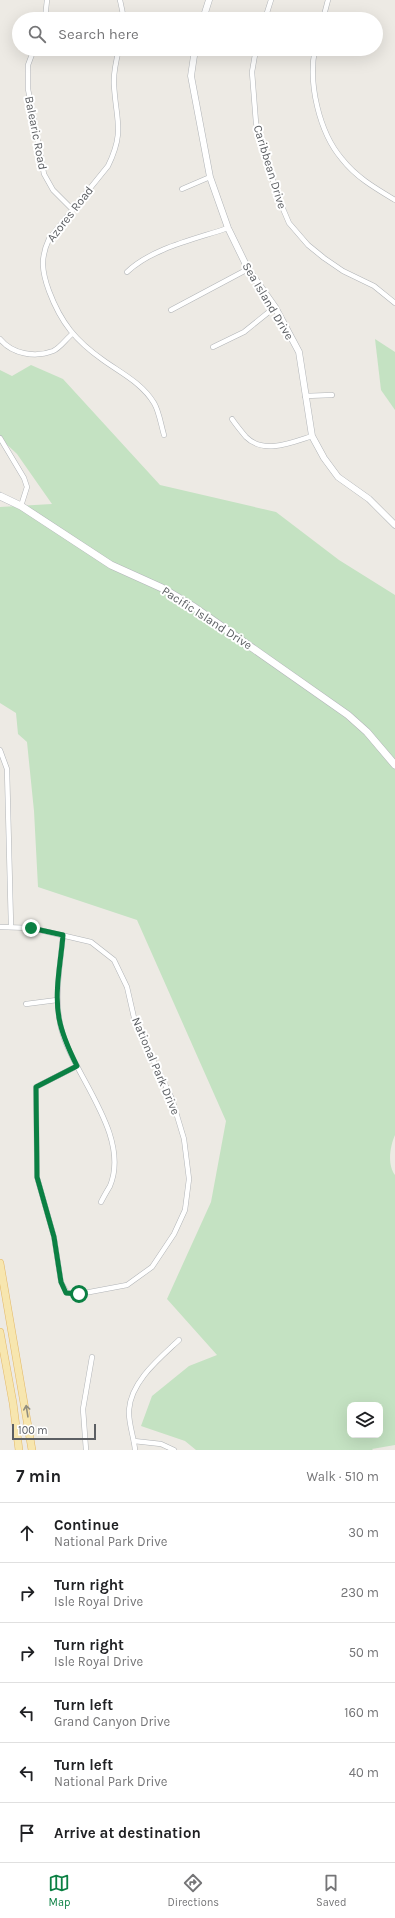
<!DOCTYPE html>
<html lang="en">
<head>
<meta charset="utf-8">
<style>
  :root { --surface:#fff; --page:#f6f6f6; --text:#202124; --muted:#757577; --line:#e0e0e0; --accent:#0b8043 }
  body { margin:0; font-family:Karla,sans-serif; background:var(--page); color:var(--text) }
  .controls { position:absolute; right:12px; bottom:12px; display:grid; overflow:hidden; border-radius:8px; box-shadow:0 4px 16px #0002 }
  .controls button { width:36px; height:36px; display:grid; place-items:center; padding:0; border:0; border-bottom:1px solid var(--line); background:var(--surface); color:var(--text); font:20px sans-serif }
  .scale { position:absolute; left:12px; bottom:10px; width:84px; box-sizing:border-box; padding-left:4px; border:2px solid #5c5f63; border-top:0; font-size:11px; line-height:14px; white-space:nowrap; color:#5c5f63; -webkit-text-stroke:3px #fff; paint-order:stroke }
  .stop { position:absolute; width:12px; height:12px; margin:-9px; border:3px solid #0b8043; border-radius:50%; background:#fff }
  .stop.end { background:#0b8043; border-color:#fff; box-shadow:0 1px 4px #0008 }
  .list { margin:0; padding:0; list-style:none }
  h2 { display:flex; justify-content:space-between; align-items:center; height:52px; margin:0; padding:0 16px; font-size:17px }
  h2 small { font-size:13px; font-weight:400; color:var(--muted) }
  .list li { display:grid; grid-template-columns:26px 1fr auto; gap:12px; align-items:center; box-sizing:border-box; height:60px; padding:0 16px; border-top:1px solid var(--line) }
  .list b { display:block; font-size:15px; white-space:nowrap }
  .list p { margin:0; font-size:13px; white-space:nowrap; color:var(--muted) }
  .list em { font-size:13px; font-style:normal; color:var(--muted) }
  .icon { flex:none; width:22px; height:22px; fill:none; stroke:currentColor; stroke-width:2; stroke-linecap:round; stroke-linejoin:round }
  .map { position:relative; flex:none; width:395px; height:1450px; overflow:hidden }
  .search { position:absolute; background:var(--surface); box-shadow:0 4px 16px #0002; left:12px; right:12px; top:12px; height:44px; display:flex; align-items:center; gap:10px; box-sizing:border-box; padding:0 14px; border-radius:22px; color:var(--muted); font-size:15px }
  .sheet { height:412px; background:var(--surface) }
  nav { display:flex; justify-content:space-around; align-items:center; box-sizing:border-box; height:56px; border-top:1px solid var(--line); background:var(--surface); font-size:11px; color:var(--muted) }
  nav a { display:grid; justify-items:center; gap:2px }
  nav .on { color:var(--accent) }
  .map>svg:first-child { display:block }
  .green { fill:#c4e2c2; fill-rule:evenodd }
  .lines { fill:none; stroke-linecap:round; stroke-linejoin:round }
  .minor-casing { stroke:#b1b4b7; stroke-width:5.5 }
  .tertiary-casing { stroke:#b1b4b7; stroke-width:7 }
  .secondary-casing { stroke:#b3b6ba; stroke-width:8 }
  .primary-casing { stroke:#e3b867; stroke-width:8 }
  .minor { stroke:#fff; stroke-width:4.5 }
  .tertiary { stroke:#fff; stroke-width:6 }
  .secondary { stroke:#fff; stroke-width:7 }
  .primary { stroke:#f7e6af; stroke-width:7 }
  .oneway { stroke:#928e7e }
  .route { stroke:#0b8043; stroke-width:5 }
  .labels { text-anchor:middle; stroke-width:4; stroke-linejoin:round; paint-order:stroke }
  .street-label { font-size:12px; fill:#5c5f63; stroke:#fff }
</style>
</head>
<body>
<div class="map">
<svg width="395" height="1450" viewBox="0 0 395 1450">
  <rect width="100%" height="100%" fill="#edeae4"/>
  <g class="green">
    <path d="M375,339L395,352V410L381,390Z"/>
    <path d="M31,365L63,379L160,485L276,512L339,560L395,595V1135C390,1146 387,1165 395,1175V1445L372,1449L373,1450H196L185,1441L141,1426L152,1396L189,1366L217,1355L167,1299L211,1202L226,1121L137,920L38,887L34,811L27,742L18,734L16,713L0,703V507L52,504L17,454L0,438V370L12,376ZM350,1405H380V1435H350Z"/>
  </g>
  <g class="lines">
    <g class="minor-casing">
      <g id="minor">
        <path d="M120,0L124,19"/>
        <path d="M45,19L47,0"/>
        <path d="M265,19L271,0"/>
        <path d="M323,19L328,0"/>
        <path d="M34,49L28,65V89L44,174L53,190L72,209"/>
        <path d="M119,49C116,61 113,73 114,85C116,121 125,131 108,166L49,239C40,258 42,272 49,291C61,323 76,341 103,360C121,373 142,383 154,403C159,411 161,425 164,435"/>
        <path d="M256,49L252,72L256,123L278,197L289,223L308,245L324,258L343,271L374,286L395,303"/>
        <path d="M315,49C308,83 319,132 342,159C356,177 375,188 395,200"/>
        <path d="M182,189L210,177"/>
        <path d="M127,272C152,248 196,239 228,228"/>
        <path d="M171,310L248,269"/>
        <path d="M0,339C12,354 35,358 53,351C60,348 66,339 72,334"/>
        <path d="M213,347L244,332L275,307"/>
        <path d="M305,396L332,395"/>
        <path d="M232,419C236,425 241,431 246,437C264,455 293,442 312,436"/>
        <path d="M0,438L24,478L27,487L21,506"/>
        <path d="M0,750L7,769L11,926"/>
        <path d="M0,927L31,928L91,942L114,960L127,987L135,1022L172,1099L184,1139L189,1179L185,1210L174,1234L152,1267L127,1285L79,1294L67,1293L61,1282L54,1237L37,1177L36,1087L77,1066"/>
        <path d="M63,935C60,969 52,1005 64,1038C79,1081 130,1138 110,1186C107,1191 104,1196 101,1202"/>
        <path d="M26,1004L57,1000"/>
        <path d="M134,1441L161,1444L174,1450"/>
        <path d="M86,1450L83,1409L92,1357"/>
        <path d="M135,1450C134,1437 128,1422 129,1410C131,1381 160,1358 179,1340"/>
      </g>
    </g>
    <g class="tertiary-casing">
      <g id="tertiary">
        <path d="M203,19L209,0"/>
        <path d="M195,49L191,76L210,177L228,228L248,269L275,307L299,352L312,436L324,458L338,477L369,499L395,525"/>
      </g>
    </g>
    <g class="secondary-casing">
      <path id="secondary" d="M0,496L21,506L111,565L162,588L194,607L348,715L367,732L395,765"/>
    </g>
    <g class="primary-casing">
      <g id="primary">
        <path d="M0,1263L32,1450"/>
        <path d="M0,1332L13,1403L19,1450"/>
      </g>
    </g>
    <use href="#minor" class="minor"/>
    <use href="#tertiary" class="tertiary"/>
    <use href="#secondary" class="secondary"/>
    <use href="#primary" class="primary"/>
  </g>
  <defs><path id="oneway-shaft" d="M-6 0H5M1.5-3L5.5 0L1.5 3" fill="none" stroke-width="1.6" stroke-linecap="round" stroke-linejoin="round"/></defs>
  <use class="oneway" href="#oneway-shaft" transform="translate(27 1411) rotate(-99)"/>
  <g class="lines">
    <path class="route" d="M31,928L63,935C61,961 54,992 59,1018C62,1035 69,1050 77,1066L36,1087L37,1177L54,1237L61,1282L66,1293L79,1294"/>
  </g>
  <g class="labels">
    <g class="street-label">
      <text transform="translate(36 133) rotate(79)" y="4">Balearic Road</text>
      <text transform="translate(270 167) rotate(73)" y="4">Caribbean Drive</text>
      <text transform="translate(70 214) rotate(-52)" y="4">Azores Road</text>
      <text transform="translate(268 301) rotate(59)" y="4">Sea Island Drive</text>
      <text transform="translate(207 618) rotate(33)" y="4">Pacific Island Drive</text>
      <text transform="translate(156 1066) rotate(67)" y="4">National Park Drive</text>
    </g>
  </g>
</svg>
<div class="controls">
<button><svg class="icon" aria-label="layers" viewBox="0 0 24 24"><path d="M12 4l9 5-9 5-9-5zM3 14l9 5 9-5"/></svg></button>
</div>
<div class="scale">100 m</div>
<div class="stop" style="left:79px;top:1294px"></div>
<div class="stop end" style="left:31px;top:928px"></div>
<div class="search"><svg class="icon" aria-label="search" viewBox="0 0 24 24"><circle cx="10" cy="10" r="6"/><path d="M15 15l6 6"/></svg>Search here</div>
</div>
<section class="sheet">
<h2>7 min<small>Walk · 510 m</small></h2>
<ul class="list">
<li><svg class="icon" aria-label="ahead" viewBox="0 0 24 24"><path d="M12 20V5M6 11l6-6 6 6"/></svg><div><b>Continue</b><p>National Park Drive</p></div><em>30 m</em></li>
<li><svg class="icon" aria-label="right" viewBox="0 0 24 24"><path d="M7 20v-9h11M14 6l5 5-5 5"/></svg><div><b>Turn right</b><p>Isle Royal Drive</p></div><em>230 m</em></li>
<li><svg class="icon" aria-label="right" viewBox="0 0 24 24"><path d="M7 20v-9h11M14 6l5 5-5 5"/></svg><div><b>Turn right</b><p>Isle Royal Drive</p></div><em>50 m</em></li>
<li><svg class="icon" aria-label="left" viewBox="0 0 24 24"><path d="M17 20v-9H6M10 6l-5 5 5 5"/></svg><div><b>Turn left</b><p>Grand Canyon Drive</p></div><em>160 m</em></li>
<li><svg class="icon" aria-label="left" viewBox="0 0 24 24"><path d="M17 20v-9H6M10 6l-5 5 5 5"/></svg><div><b>Turn left</b><p>National Park Drive</p></div><em>40 m</em></li>
<li><svg class="icon" aria-label="arrive" viewBox="0 0 24 24"><path d="M6 21V4h12l-3 4 3 4H6"/></svg><div><b>Arrive at destination</b></div></li>
</ul>
</section>
<nav>
<a class="on"><svg class="icon" aria-label="map" viewBox="0 0 24 24"><path d="M3 6l6-2 6 2 6-2v14l-6 2-6-2-6 2zM9 4v14M15 6v14"/></svg>Map</a>
<a><svg class="icon" aria-label="directions" viewBox="0 0 24 24"><path d="M12 3l9 9-9 9-9-9zM9 14v-3h6M13 9l2 2-2 2"/></svg>Directions</a>
<a><svg class="icon" aria-label="saved" viewBox="0 0 24 24"><path d="M7 4h10v16l-5-4-5 4z"/></svg>Saved</a>
</nav>
</body>
</html>
